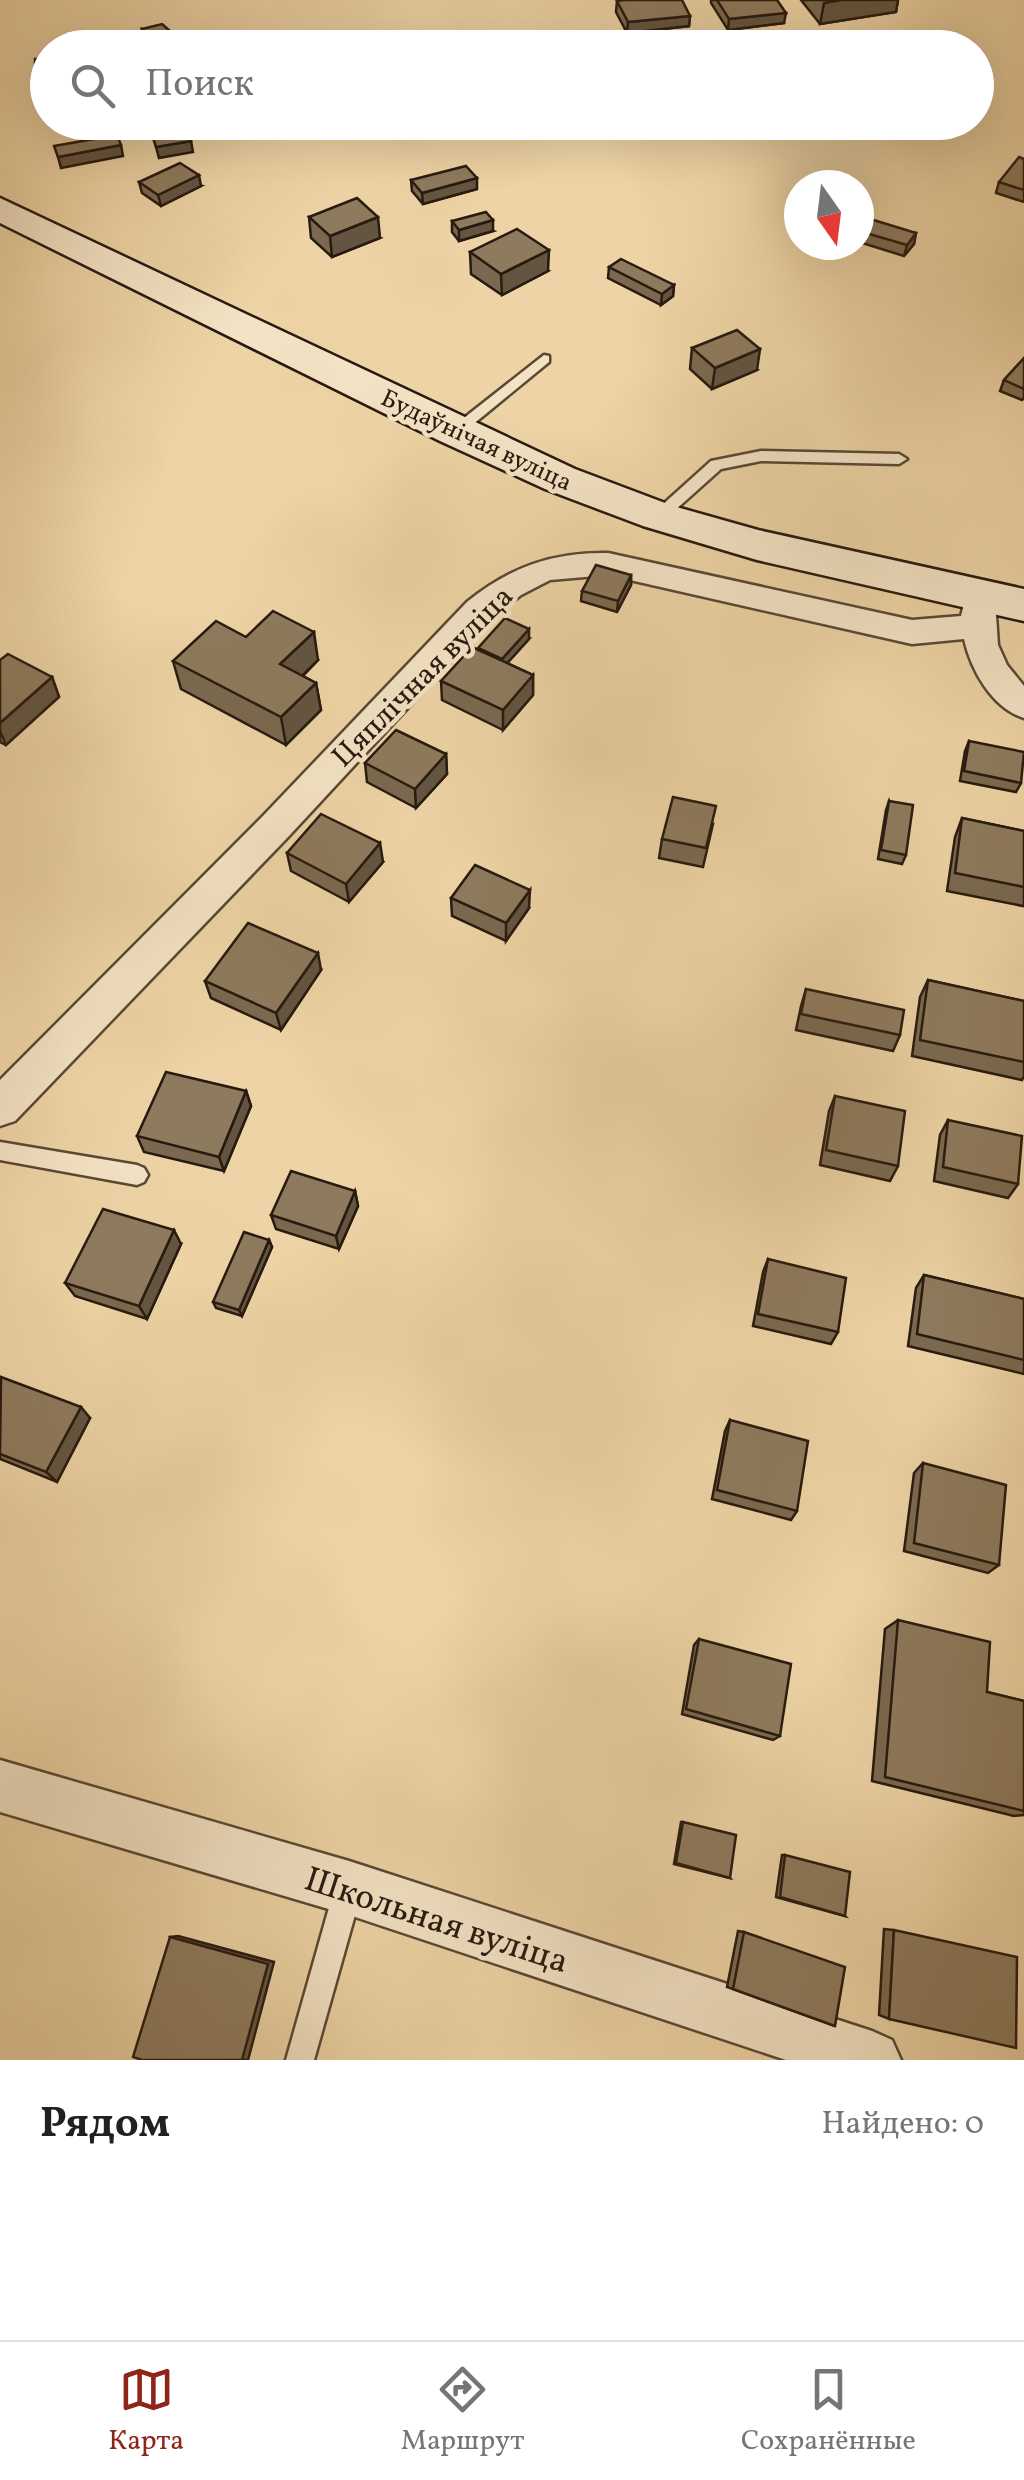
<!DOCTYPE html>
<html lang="ru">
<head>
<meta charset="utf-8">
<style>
  :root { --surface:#fff; --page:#f2f2f2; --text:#202124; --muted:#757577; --line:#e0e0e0; --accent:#8f2418 }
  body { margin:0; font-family:Vollkorn,serif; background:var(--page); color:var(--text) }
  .compass { position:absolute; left:784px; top:170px; width:90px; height:90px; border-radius:50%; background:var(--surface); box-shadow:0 10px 40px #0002; rotate:166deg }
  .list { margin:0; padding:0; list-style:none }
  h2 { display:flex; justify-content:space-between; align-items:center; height:130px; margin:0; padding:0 40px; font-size:42px }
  h2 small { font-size:32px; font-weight:400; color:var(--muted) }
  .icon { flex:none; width:55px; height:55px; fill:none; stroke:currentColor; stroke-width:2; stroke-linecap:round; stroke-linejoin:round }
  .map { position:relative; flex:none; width:1024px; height:2060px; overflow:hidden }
  .search { position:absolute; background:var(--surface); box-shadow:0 10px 40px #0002; left:30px; right:30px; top:30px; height:110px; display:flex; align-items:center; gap:25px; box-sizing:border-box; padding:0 35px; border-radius:55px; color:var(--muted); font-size:38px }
  .sheet { height:280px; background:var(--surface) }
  nav { display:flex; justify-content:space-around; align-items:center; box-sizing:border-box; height:140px; border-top:2px solid var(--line); background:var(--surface); font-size:28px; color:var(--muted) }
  nav a { display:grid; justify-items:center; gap:5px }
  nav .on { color:var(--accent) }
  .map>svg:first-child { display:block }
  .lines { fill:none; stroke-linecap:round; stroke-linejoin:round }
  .service-casing { stroke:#584834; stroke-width:5 }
  .minor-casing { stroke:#584834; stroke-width:5 }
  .secondary-casing { stroke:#271a0f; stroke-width:5 }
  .service { fill:#f3e2c4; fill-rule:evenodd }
  .minor { fill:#f3e2c4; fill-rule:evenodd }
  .secondary { fill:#f3e2c4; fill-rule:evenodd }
  .wall { fill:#7a6950; stroke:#271a0f; stroke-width:2.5 }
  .shaded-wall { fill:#635541; stroke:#271a0f; stroke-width:2.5 }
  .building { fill:#8e7a5d; stroke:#271a0f; stroke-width:2.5 }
  .labels { text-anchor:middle; stroke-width:9; stroke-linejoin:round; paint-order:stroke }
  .far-street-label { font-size:25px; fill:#271a0f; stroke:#f3e2c4 }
  .street-label { font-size:30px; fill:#271a0f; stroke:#f3e2c4 }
  .near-street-label { font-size:35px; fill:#271a0f; stroke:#f3e2c4 }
</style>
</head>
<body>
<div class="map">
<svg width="1024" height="2060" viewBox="0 0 1024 2060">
  <rect width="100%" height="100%" fill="#edd3a5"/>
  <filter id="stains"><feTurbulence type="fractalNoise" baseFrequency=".002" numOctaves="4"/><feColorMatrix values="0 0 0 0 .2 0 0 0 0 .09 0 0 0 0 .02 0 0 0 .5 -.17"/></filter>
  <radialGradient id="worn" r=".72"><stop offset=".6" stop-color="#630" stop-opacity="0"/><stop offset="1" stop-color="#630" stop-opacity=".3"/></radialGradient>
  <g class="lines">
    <g class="service-casing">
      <g id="service">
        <path d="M544,355L549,356V362L460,435H450V429Z"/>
        <path d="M761,451L899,454L907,459L899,464L761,461L721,469L664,520L658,521L650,516L711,461Z"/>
        <path d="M0,1142L137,1165L144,1168L148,1175L144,1182L137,1185L0,1160Z"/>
        <path d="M348,1876L358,1880L362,1890L314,2060H286L334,1890L338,1880Z"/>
      </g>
    </g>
    <g class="minor-casing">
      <g id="minor">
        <path d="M608,553L912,620L961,616L967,592L979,588L991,592L995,600L998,645L1007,665L1024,686V718C992,708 971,670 964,639L912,644L608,575L550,580L521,595L491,618L288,837L15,1121L0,1126V1080L262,817L467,602C510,567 553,552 608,553Z"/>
        <path d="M0,1760L349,1861L872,2031L892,2040L901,2060H786L349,1915L0,1812Z"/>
      </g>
    </g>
    <g class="secondary-casing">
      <path id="secondary" d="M0,198L575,469L673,506L758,530L1024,589V621L757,560L643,526L545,489L440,441L0,223Z"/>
    </g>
    <use href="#service" class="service"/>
    <use href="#minor" class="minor"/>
    <use href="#secondary" class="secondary"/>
  </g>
  <g class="wall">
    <path d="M711,0H777L784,23L728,30L711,3Z"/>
    <path d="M801,0H898L896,12L820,24Z"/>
    <path d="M617,1L690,16L689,26L627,33L616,12Z"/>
    <path d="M142,29L173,43L158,48H151L144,40Z"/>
    <path d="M48,59V88L38,89L35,78Z"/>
    <path d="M1024,159V202L996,193L999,182Z"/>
    <path d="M411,180L477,189L423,204L412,191Z"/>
    <path d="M139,182L201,186L161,206L142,193Z"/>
    <path d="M309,217L380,238L332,257L311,238Z"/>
    <path d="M452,221L493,231L459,241L452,232Z"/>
    <path d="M859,228L916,233L914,244L904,256L859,242Z"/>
    <path d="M470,252L548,271L502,295L471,274Z"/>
    <path d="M609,267L674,285L673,296L661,305L608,278Z"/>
    <path d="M692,348L757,370L712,389L690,369Z"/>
    <path d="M1024,358V398L1022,400L1000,391L1004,380Z"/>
    <path d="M631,575V585L617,612L581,601L582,591Z"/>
    <path d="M246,637L318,660L303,676L316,683L321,710L286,745L181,689L173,661Z"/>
    <path d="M529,639L507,663L533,675V695L503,730L442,700L441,681L478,649Z"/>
    <path d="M0,660L52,677L59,697L6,745L0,742Z"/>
    <path d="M969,741L1021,783L1016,792L960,781L965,751Z"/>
    <path d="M446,754L447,774L416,808L367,782L365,763Z"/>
    <path d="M889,801L906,855L902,864L878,859L886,810Z"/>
    <path d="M962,818L1024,831V904L1023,906L947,891L955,837Z"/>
    <path d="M713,824L703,867L659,858L662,839Z"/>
    <path d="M287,853L383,862L349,902L291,871Z"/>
    <path d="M451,898L529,908L506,941L452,916Z"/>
    <path d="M321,970L281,1030L211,998L205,981Z"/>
    <path d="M928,980L1024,1001V1076L1022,1080L912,1056L920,997Z"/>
    <path d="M806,989L900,1035L893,1051L796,1030L801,1006Z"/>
    <path d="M246,1091L251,1106L224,1171L144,1152L137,1136Z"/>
    <path d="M835,1096L898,1166L890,1181L820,1165L829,1111Z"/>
    <path d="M948,1120L1018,1184L1008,1198L934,1181L940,1135Z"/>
    <path d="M355,1191L358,1206L339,1249L276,1229L271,1215Z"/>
    <path d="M269,1240L272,1247L242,1316L216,1308L213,1302Z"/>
    <path d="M181,1244L147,1319L75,1296L65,1283Z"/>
    <path d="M768,1259L838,1332L831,1344L753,1326L763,1272Z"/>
    <path d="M924,1275L1024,1299V1374L908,1346L916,1288Z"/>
    <path d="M0,1379L90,1418L57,1482L0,1459Z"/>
    <path d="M730,1420L797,1511L791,1520L712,1499L725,1431Z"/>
    <path d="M923,1463L999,1565L988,1573L904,1551L914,1473Z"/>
    <path d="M898,1620L987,1692L1024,1701V1815L1014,1816L872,1781L885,1629Z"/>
    <path d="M699,1639L780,1736L773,1740L682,1714L694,1645Z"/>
    <path d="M681,1822H683L730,1878L674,1864Z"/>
    <path d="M782,1855H785L845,1916L776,1897Z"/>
    <path d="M884,1929L894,1930L889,2019L879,2015Z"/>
    <path d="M738,1931L744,1932L835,2026L727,1987Z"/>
  </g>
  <g class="shaded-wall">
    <path d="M842,0H898L896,12L820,24L824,3Z"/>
    <path d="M786,13L784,23L728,30L729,19Z"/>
    <path d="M690,16L689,26L627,33L628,22Z"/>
    <path d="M171,32L173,43L152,48L150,38Z"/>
    <path d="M162,122H192V124L164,130Z"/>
    <path d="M797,122H838L796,128Z"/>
    <path d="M191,141L193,152L159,158L156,147Z"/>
    <path d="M121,145L123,156L61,168L58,157Z"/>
    <path d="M199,175L201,186L161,206L158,195Z"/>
    <path d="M477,178V189L423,204L422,193Z"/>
    <path d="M378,217L380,238L332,257L330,236Z"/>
    <path d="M493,220V231L459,241V230Z"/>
    <path d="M916,233L914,244L904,256L907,245Z"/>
    <path d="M549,250L548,271L502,295L501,274Z"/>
    <path d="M674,285L673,296L661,305L662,294Z"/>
    <path d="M760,349L757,370L712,389L715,368Z"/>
    <path d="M631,575V585L617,612L618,601Z"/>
    <path d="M529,629V639L502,669V659Z"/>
    <path d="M314,632L318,660L286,692L280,664Z"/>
    <path d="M533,675V695L503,730V710Z"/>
    <path d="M52,677L59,697L6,745L0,731V723Z"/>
    <path d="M316,683L321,710L286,745L281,717Z"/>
    <path d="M446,754L447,774L416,808L415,789Z"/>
    <path d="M380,843L383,862L349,902L346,884Z"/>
    <path d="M530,890L529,908L506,941V923Z"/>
    <path d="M318,953L321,970L281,1030L276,1013Z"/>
    <path d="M246,1091L251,1106L224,1171L219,1157Z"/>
    <path d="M355,1191L358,1206L339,1249L336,1236Z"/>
    <path d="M174,1230L181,1244L147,1319L139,1306Z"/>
    <path d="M269,1240L272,1247L242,1316L239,1310Z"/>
    <path d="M81,1407L90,1418L57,1482L46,1472Z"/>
    <path d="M178,1936L274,1962L248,2060H242L170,1937Z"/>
  </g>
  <g class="building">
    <path d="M625,0H682L690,16L628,22L617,1Z"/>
    <path d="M717,0H777L786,13L729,19Z"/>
    <path d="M162,24L171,32L150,38L142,29Z"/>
    <path d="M35,59H48V77L35,78Z"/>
    <path d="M187,131L191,141L156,147L153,138Z"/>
    <path d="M117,135L121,145L58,157L54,146Z"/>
    <path d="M1019,157L1024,159V190L999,182Z"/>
    <path d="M180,163L199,175L158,195L139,182Z"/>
    <path d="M466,166L477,178L422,193L411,180Z"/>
    <path d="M357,198L378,217L330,236L309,217Z"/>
    <path d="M486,212L493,220L459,230L452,221Z"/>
    <path d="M867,218L916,233L907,245L859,231V228Z"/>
    <path d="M517,229L549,250L501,274L470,252Z"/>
    <path d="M621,259L674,285L662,294L609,267Z"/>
    <path d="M737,330L760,349L715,368L692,348Z"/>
    <path d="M1024,358V389L1004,380Z"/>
    <path d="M596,565L631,575L618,601L582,591Z"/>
    <path d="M273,611L314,632L280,664L316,683L281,717L173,661L216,621L246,637Z"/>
    <path d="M505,618L529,629L502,659L478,648Z"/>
    <path d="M472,647L533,675L503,710L441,681Z"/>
    <path d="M8,654L52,677L0,723V660Z"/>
    <path d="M396,730L446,754L415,789L365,763Z"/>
    <path d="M969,741L1024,752L1021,783L964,771Z"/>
    <path d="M673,797L716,806L706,848L662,839Z"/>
    <path d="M889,801L913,805L906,855L881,850Z"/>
    <path d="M321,814L380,843L346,884L287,853Z"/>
    <path d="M962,818L1024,831V887L955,873Z"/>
    <path d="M475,865L530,890L506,923L451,898Z"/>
    <path d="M248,923L318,953L276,1013L205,981Z"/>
    <path d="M928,980L1024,1001V1062L920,1040Z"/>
    <path d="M806,989L904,1010L900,1035L801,1014Z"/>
    <path d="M166,1072L246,1091L219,1157L137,1136Z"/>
    <path d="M835,1096L905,1111L898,1166L826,1150Z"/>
    <path d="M948,1120L1022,1136L1018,1184L943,1167Z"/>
    <path d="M291,1171L355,1191L336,1236L271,1215Z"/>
    <path d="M103,1209L174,1230L139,1306L65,1283Z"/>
    <path d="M244,1232L269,1240L239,1310L213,1302Z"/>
    <path d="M768,1259L846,1278L838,1332L758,1314Z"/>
    <path d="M924,1275L1024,1299V1360L917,1334Z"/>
    <path d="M1,1377L81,1407L46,1472L0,1454Z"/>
    <path d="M730,1420L808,1441L797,1511L717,1490Z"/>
    <path d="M923,1463L1006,1485L999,1565L914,1543Z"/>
    <path d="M898,1620L990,1642L987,1692L1024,1701V1811L885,1777Z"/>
    <path d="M699,1639L791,1664L780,1736L686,1709Z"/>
    <path d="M683,1822L736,1835L730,1878L676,1863Z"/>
    <path d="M785,1855L850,1872L845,1916L780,1897Z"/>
    <path d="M894,1930L1017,1957L1016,2048L889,2019Z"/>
    <path d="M744,1932L845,1967L835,2026L733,1989Z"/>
    <path d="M170,1937L268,1964L242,2060H142L133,2057Z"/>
  </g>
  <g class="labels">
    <g class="far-street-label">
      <text transform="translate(477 439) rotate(25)" y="9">Будаўнічая вуліца</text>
    </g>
    <g class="street-label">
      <text transform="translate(422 676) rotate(-45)" y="10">Цяплічная вуліца</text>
    </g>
    <g class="near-street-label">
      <text transform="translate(437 1919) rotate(18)" y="12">Школьная вуліца</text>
    </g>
  </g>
  <rect width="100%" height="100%" filter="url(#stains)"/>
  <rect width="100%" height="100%" fill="url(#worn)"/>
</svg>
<svg class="compass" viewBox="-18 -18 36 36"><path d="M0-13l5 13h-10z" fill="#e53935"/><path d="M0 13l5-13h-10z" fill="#757577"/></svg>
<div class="search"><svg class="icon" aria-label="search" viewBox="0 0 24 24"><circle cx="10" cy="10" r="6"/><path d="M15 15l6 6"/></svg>Поиск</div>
</div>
<section class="sheet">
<h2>Рядом<small>Найдено: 0</small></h2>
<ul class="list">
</ul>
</section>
<nav>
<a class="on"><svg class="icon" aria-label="map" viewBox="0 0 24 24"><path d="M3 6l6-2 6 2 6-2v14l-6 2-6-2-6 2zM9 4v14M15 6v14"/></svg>Карта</a>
<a><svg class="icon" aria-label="directions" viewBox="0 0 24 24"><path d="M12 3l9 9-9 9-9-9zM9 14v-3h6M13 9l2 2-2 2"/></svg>Маршрут</a>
<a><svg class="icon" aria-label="saved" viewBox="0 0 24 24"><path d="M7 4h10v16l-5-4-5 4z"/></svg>Сохранённые</a>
</nav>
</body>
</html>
